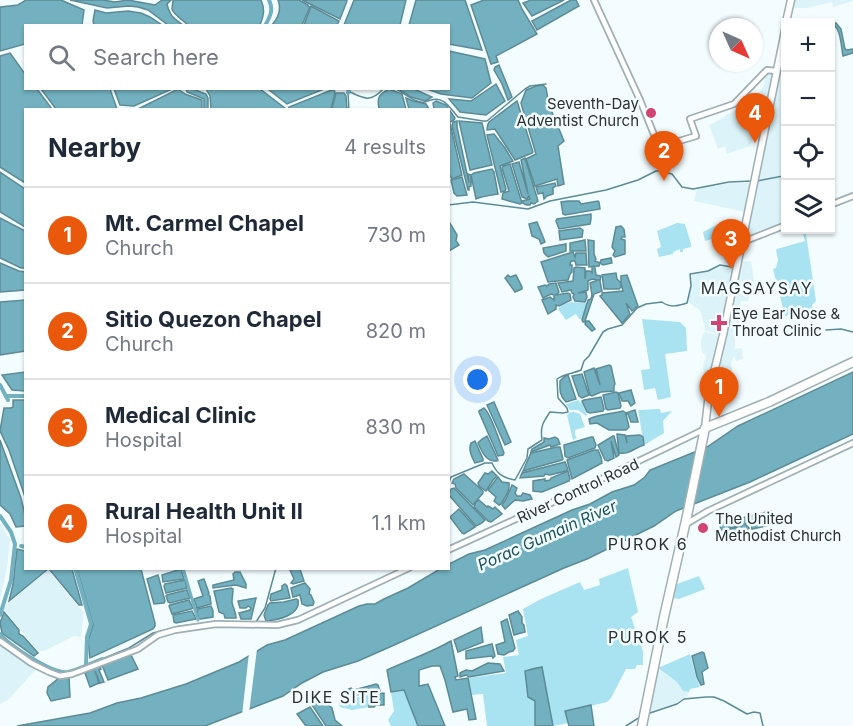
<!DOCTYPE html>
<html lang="en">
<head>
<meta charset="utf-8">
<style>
  :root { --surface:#fff; --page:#f6f6f7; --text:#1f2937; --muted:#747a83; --line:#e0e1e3; --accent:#ea580c }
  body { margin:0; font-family:Inter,sans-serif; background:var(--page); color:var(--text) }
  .controls { position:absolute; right:18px; top:18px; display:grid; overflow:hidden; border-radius:0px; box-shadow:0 2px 4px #0004 }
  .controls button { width:54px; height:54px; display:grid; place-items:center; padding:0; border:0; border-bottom:2px solid var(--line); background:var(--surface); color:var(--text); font:30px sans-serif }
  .compass { position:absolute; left:709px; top:18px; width:54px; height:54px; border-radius:50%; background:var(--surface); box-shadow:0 2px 4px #0004; rotate:135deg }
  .you { position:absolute; left:478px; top:380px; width:21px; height:21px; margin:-15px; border:4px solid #fff; border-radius:50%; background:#1a73e8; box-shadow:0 0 0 9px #1a73e833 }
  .badge { display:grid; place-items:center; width:39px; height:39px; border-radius:50%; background:var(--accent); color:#fff; font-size:20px; font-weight:700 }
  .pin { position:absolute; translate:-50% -50px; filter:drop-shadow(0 2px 3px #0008) }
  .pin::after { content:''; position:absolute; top:32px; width:21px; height:18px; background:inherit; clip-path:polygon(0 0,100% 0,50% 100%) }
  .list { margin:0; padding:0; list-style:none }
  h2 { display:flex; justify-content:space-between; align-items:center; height:78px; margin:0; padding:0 24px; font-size:26px }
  h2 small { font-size:20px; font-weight:400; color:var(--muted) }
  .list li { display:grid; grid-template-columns:39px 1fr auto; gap:18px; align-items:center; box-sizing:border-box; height:96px; padding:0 24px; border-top:2px solid var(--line) }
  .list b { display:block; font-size:22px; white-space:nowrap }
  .list p { margin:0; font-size:20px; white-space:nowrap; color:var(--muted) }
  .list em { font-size:20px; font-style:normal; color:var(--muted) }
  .icon { flex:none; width:33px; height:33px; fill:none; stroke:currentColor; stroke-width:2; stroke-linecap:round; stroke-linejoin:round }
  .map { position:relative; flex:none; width:853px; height:726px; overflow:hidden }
  .search { position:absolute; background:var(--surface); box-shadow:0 2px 4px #0004; left:24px; top:24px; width:426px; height:66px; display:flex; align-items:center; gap:15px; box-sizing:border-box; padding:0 21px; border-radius:0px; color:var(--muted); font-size:22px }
  .panel { position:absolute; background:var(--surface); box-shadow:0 2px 4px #0004; left:24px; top:108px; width:426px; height:462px; border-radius:0px }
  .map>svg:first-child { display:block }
  .built { fill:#dbf3f9 }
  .green { fill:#a9e2f0 }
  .water { fill:#73b1c0; stroke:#5d8b95; stroke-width:1.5 }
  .pier { fill:#f3fdff }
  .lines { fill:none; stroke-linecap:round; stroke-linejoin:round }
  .stream { stroke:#5d8b95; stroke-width:1.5 }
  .canal { stroke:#73b1c0; stroke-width:3 }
  .river { stroke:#73b1c0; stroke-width:4 }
  .minor-casing { stroke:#a0afb3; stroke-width:8 }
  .major-casing { stroke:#a0afb3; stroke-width:9 }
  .highway-casing { stroke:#a0afb3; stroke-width:11 }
  .minor { stroke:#fff; stroke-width:4.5 }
  .major { stroke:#fff; stroke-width:6 }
  .highway { stroke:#fff; stroke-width:8 }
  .poi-dot { fill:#d24471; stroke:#f3fdff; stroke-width:2 }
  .labels { text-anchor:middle; stroke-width:5; stroke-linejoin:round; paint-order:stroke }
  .poi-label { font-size:15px; fill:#2b3132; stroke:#f3fdff; text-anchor:start }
  .street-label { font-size:15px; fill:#2b3132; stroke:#f3fdff }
  .neighbourhood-label { font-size:16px; letter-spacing:1.5px; fill:#2b3132; stroke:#f3fdff }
  .water-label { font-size:16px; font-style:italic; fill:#1e535e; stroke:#f3fdff }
</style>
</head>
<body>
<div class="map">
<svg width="853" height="726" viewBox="0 0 853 726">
  <rect width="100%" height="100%" fill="#f3fdff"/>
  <g class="built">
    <path d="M794,0H853V1L833,7L832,2L807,8H793Z"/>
    <path d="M783,57L786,59V126L781,137L785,153V223L744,239Z"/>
    <path d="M768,71L774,72L758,141L752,140L750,146L727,154L725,146L718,149L709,125L719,120L735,110L745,107L750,104L764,86L765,79L763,76Z"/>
    <path d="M729,183H751L745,212L694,201L697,189L707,186L720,185Z"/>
    <path d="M724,220L742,224L740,234L726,233L728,236L739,238V243L734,244L738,245L734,265L725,263L722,256L720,249L726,247L723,248L719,237V234L724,232Z"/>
    <path d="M751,261L756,293H750L748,301H741L739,313L741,315L737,325L741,327L738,335L735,337V349L742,348L743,359L736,361L735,357L733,358L731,363L732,372L715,378L737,273H739L740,271L738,270L739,262Z"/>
    <path d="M723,266L733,268L721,335L704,330L705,328L700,310L688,302L691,286L690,275L709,271Z"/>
    <path d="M705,332L721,336L708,392L704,391L702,383L704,371L703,369L704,361L706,359V355L702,352L701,341L703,334Z"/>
    <path d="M0,523L10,540L7,568L0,599Z"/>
    <path d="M48,570L84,613L81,637L74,636L44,651H38L3,608Z"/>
    <path d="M0,643L10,652L37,668L9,699L0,704Z"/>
    <path d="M657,665L658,669L677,682L683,691L689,692L687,697L683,698L675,704L647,713Z"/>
  </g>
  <g class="green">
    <path d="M724,221L723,232L719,234V237L705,241L703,232Z"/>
    <path d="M677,223L685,224L691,244V247L683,249V252H680V249L673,252V254L659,257L657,249L661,247L657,231Z"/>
    <path d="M802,230H805L806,234L816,301L812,305V308L785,316L773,269L776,268L778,260L776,250L777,249L805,241Z"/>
    <path d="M571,302L587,303L582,319H579L576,314L566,320L558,309L562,305Z"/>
    <path d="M642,319L680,322L686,328L687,351L665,354L671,397L658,400L655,388L644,390L641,370L650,369Z"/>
    <path d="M579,400L580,403L582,402L587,415L586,416L578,410H570L566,404Z"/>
    <path d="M660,409L661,413L672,411L663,421L664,433L644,445L638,410Z"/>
    <path d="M571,412H574L580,414L585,427L575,430V435L577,438L573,440L567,415Z"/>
    <path d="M628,568L638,612L631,617L643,651V665H637L635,669H626L611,698L607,702L565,712L568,723L553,726L542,667L532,669L535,701V726H487L483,694L472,695L468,678L506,673L503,657L519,655L516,640L528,636L523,609L541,599L580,582L584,590L600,585L599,579Z"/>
    <path d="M699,576L705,589L679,599L673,598L677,584Z"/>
    <path d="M690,654L696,677L700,687L690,689L689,692L683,691L677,682L658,668Z"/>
    <path d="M404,690L418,726H391L388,720L394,711L391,692Z"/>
    <path d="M369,695V707L352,710L340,707L338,700Z"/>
  </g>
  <g class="water">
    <path d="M26,0H61L84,10L82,25L26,26L25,44L0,51V7L18,5Z"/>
    <path d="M70,0H103L115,2L128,0L155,5L162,0H171L167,4C170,16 173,18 183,25H168L148,10L138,7L129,6L107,8Z"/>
    <path d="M173,0H261C265,9 264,16 260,25H188C185,22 172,13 172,9C172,6 173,3 173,0Z"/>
    <path d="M278,0H299L308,5V6L310,7L302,25H272C278,18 282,10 278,0Z"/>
    <path d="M302,0H346L347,1L340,19Z"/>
    <path d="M354,0H406L400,25H344Z"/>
    <path d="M416,0H465L482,50L449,44L448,26L409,25Z"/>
    <path d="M484,0H518L522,9L537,34L496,56L498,62L491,64L471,5Z"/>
    <path d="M531,0H564L532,16L523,3Z"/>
    <path d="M571,0H576L579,6L537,30L532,21Z"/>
    <path d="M311,6L339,21L337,25H304Z"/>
    <path d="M95,10L106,13L128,11L141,13L150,17L162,25H94L93,21Z"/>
    <path d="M831,23H836L841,29L845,49L847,50L853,49V53L843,56C841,46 841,31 834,25L831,26Z"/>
    <path d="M449,51L485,59L491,83L472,98L441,94L427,89L448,88Z"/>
    <path d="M10,53L25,74L26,88L37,89L52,109L26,110L25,183L0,167V56Z"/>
    <path d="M499,65L512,97L508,100L502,84L494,70L495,67Z"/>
    <path d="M496,84L505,101L486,115L460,112L449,99L471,101Z"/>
    <path d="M543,85L546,88L548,99L547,100L564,141L558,146L564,184L558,186L557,179L535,186L526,159L536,154L521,103L526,90L536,86Z"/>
    <path d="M41,89H110L117,109H56Z"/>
    <path d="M114,89V88L172,89L134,106L120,105Z"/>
    <path d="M178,89L185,94L202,100V109H138Z"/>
    <path d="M186,89H193L206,94L208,98V109H204V99L187,92Z"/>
    <path d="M206,89H260L286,109H211L210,96Z"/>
    <path d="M268,89H324L287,104Z"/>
    <path d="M334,89L335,93L331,109H288L289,107Z"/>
    <path d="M389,89L402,94L406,109H379C377,98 378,95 389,89Z"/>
    <path d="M399,89H414L432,97L425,101L411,97Z"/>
    <path d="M336,93H344L346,96L347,109H332Z"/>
    <path d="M406,98L413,101L426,104L429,109H409Z"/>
    <path d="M436,101L446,105L455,118L454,120L450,122V124L462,175L452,179L448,172V110L434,109L433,103Z"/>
    <path d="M517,101L533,152L532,153L515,160L495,129L487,130C487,127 487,125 489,122Z"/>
    <path d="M457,121V127L469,183L468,174L471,175L474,173L492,169L494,172L498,194C492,195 479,197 476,199L471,175V186L469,187V190H468L452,126L453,122Z"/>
    <path d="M459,121L482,123L492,165L470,170Z"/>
    <path d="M494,134L505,148L513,161L500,166L506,189L505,191L501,192L487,135Z"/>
    <path d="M525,158L538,201L534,204L531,203L530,205C526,205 524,205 522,201L530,199L529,196L527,199L522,197L512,164L519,162L528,194L521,160Z"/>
    <path d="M510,164L522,203L520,204L502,199L503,193L509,191L502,168L503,166Z"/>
    <path d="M0,172L25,189V227L0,212Z"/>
    <path d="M462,177L467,195L457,196L454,193L451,180Z"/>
    <path d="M555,183L556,186L553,188V194L547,196L544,199L543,193L538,194L536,187Z"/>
    <path d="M568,201H579L581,204L598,201L599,202L600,209L565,215L563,214L561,202Z"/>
    <path d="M591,214V219L590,224L559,229L556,221L557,219Z"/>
    <path d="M0,218L25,231V268H21L0,258Z"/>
    <path d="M448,220L457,235L456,241L459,245L449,251Z"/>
    <path d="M537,222L545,242L541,244L539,239L532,236L529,224Z"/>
    <path d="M621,226L624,229L625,237H622L621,239L625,240V254L615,257L613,255L615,251L612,247L616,227Z"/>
    <path d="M580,228L583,230L582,237L560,240L559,231Z"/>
    <path d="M585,240L586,251H570V243Z"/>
    <path d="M588,240L594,241V254L596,259L595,261L600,263L601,260L611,258L612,263L603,265L600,263L599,266L589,267Z"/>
    <path d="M566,244V251L548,257L544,253L543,248Z"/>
    <path d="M573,252L575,257L576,253H586L587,265H576L575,261H571L570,265H572V272L570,274L568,280L548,282L541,262Z"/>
    <path d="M0,263L19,271L25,272V290L0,292Z"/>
    <path d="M576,267L585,268V279L586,271H590L592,273V268H595L596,275L601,276L600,281L602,291L594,294L585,321H589L595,329L592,331L585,324L586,322H583L582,320L588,300L591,299L592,295L590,283L598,280L592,279L588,281V290L578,293L586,292L587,297L585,302L575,301L573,297L574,294L572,293L571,290L562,292L558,283L573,281L574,268Z"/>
    <path d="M616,273L617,279L621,283V276L627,275L638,306L632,311L626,303L630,314L622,323L600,296L602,295V293L623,291L621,283V287L619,289H604L602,275Z"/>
    <path d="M508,275L510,277L516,275L522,287V289L515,292L505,278Z"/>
    <path d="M556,283L559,292L556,295L568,293L570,294L571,300L559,306L556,305V309L548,314L542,300L550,297L554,300V295L551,294L543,298L538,287L545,285L547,286L549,284Z"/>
    <path d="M25,300V351L0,355V302Z"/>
    <path d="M609,365L611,366L615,384L614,386V391L601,392L592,396L590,395L584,372L594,368L600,385L596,369Z"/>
    <path d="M25,372V391L12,390L2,375Z"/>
    <path d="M853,372V434L750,482L676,511L654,526L587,559L564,568L392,646L358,661L323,672L302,683L283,696L205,726H17L90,713L117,703L141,698L186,684L239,662L267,645L285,640L359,606L367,604H375L384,599L408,588L440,569L448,568L449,564L469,554L485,550L572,510L590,504L612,492L634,485L645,477L650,470L707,447L738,426Z"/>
    <path d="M582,374L589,395L582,398L579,396L572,376Z"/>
    <path d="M568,375L576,399L566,402C559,395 560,390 560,381L565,376Z"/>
    <path d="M631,390L635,403L631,406L628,401H622L619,393Z"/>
    <path d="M616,392L618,393L621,406L620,408L608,410L606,409L603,395Z"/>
    <path d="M601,397L604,409L603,411L590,413L587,412L582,401L584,400Z"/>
    <path d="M13,400H25V497L9,450L0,431L4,408H11L13,407Z"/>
    <path d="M494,402L511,442L505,445L487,405Z"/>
    <path d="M484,408C492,415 499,441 504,453L503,455L498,456L479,412V411Z"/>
    <path d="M635,410L638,422H631L628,414H626L629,427L626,430H609L597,423L590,424L589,419C599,414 612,414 623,411L626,413Z"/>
    <path d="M617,434L625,435L627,443L626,436L640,435L643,437L644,445C634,448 629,455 619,453Z"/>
    <path d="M487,436L498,460L497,461C486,462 482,452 478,443L482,439Z"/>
    <path d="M613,436H614L619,455L616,457L611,441L614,458L608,461L605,460L598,445Z"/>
    <path d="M555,437L558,439L560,444L551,447L550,445L531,452L532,449L544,442V438L549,439Z"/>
    <path d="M591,437H593L596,445L595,448L568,458L565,456L564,445Z"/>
    <path d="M0,440L21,498L25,515V526L16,527L10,514L0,505Z"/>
    <path d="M475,441L483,459V461L475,463C472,457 468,450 471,443Z"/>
    <path d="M557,447H560L563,459L562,460L523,471L531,453Z"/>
    <path d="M594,450H598L601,457L602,463L572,479L567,460Z"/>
    <path d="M565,462L568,469L566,471L550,475L545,474L544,476L520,478L522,473Z"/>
    <path d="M492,471L497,476L493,480L486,491L479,486L478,483L485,473L488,474Z"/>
    <path d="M568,471L570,479L569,481L542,492L533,491V481L545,479V481L550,480L551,478Z"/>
    <path d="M464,474L483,491V493L473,505L456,488L455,484L452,483L454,479Z"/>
    <path d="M498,477L502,482L509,483C510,491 505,497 501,504L499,505L494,501L496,497L488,490Z"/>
    <path d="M512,485L517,488L515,493L517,496H521L523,493L530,495L532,499L523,501L515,500L505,509L502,505L506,499Z"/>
    <path d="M454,488L485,520L482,523L476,526L449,495L451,489Z"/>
    <path d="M479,500L487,507L488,506L493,509L495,507L502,514L491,522L488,521L474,507L476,502Z"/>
    <path d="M459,509L475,527L464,534L462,533L450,517Z"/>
    <path d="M771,511L773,512V517L759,519L753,522L756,523L774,519L775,521V524L752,529L750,516Z"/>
    <path d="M746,517L747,522L745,524L749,528L747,530L732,533L723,537L722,532L743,525L721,530L720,526L721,524Z"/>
    <path d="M17,549L25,551L26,568L48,569L9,601L13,584Z"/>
    <path d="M49,569H72L82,605H79Z"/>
    <path d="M77,569H141L155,623V626L153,629L90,658L88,641L93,625Z"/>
    <path d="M181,569L184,579L163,582L162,575Z"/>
    <path d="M290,569H300L304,581L293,584L291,583L294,579L290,570Z"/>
    <path d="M235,572H240L246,584V588L236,585L213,588V585L234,580L233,574Z"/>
    <path d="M158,575L165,601L164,603L154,604L147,579Z"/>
    <path d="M204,579L209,593L208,594L210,596L211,604L197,608L194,599L203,596L198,581Z"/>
    <path d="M185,580L187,588L166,593L164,586L165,584Z"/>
    <path d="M305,583L310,589L309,594L311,595L314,602L313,605L307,606L302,604L300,595L293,597L291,588Z"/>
    <path d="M285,584L287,586L290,598L271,601L270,599L271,594L282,590V586Z"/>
    <path d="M231,588L233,589C233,593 232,598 232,602C233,608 236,612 236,618H225L224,614L219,612L214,591Z"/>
    <path d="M186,590H187L190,598L170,603L168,602L166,596L167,595Z"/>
    <path d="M256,598L251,619H241L239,613L250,610L251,608L248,606L246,608H240L238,601Z"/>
    <path d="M296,599L298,600C301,615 278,620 266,621L264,615L268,605L270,603L284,602Z"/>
    <path d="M189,600L193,608L191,609L172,614L169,606L170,605Z"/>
    <path d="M211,606L213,611V617L201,619L198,618L197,609Z"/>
    <path d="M192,611L196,619L176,623L174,622L173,615Z"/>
    <path d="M518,611L522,617V623L524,625L525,632L514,635L509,615Z"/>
    <path d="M4,612L19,630V634L23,636L38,653L34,656L2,633L0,623Z"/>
    <path d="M507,619L515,648L513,651L509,652L504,655L498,654L496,645L505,642L501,622Z"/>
    <path d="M481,627L483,642L458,652L454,640Z"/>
    <path d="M451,641L458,676L455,677L456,680L468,678L476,719L469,720L467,709L453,712L445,680L440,666H432L419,670V686L428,684L445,726H418L404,690L391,692L387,670C409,660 430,653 451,641Z"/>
    <path d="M492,644L495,656L493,658L492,656L466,659V651Z"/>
    <path d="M702,652L704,653L708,668L702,672L704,684L701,685L697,677L692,656Z"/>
    <path d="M131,655L138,669L108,680L102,665Z"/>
    <path d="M488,663L500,664L504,671L469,677L466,675L460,677V673L466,670L472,671Z"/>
    <path d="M100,666L101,669L99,670L104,682L100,683L95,671L99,683L90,687L85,673Z"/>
    <path d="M542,667L553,726H535V701L528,697L525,671L532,669Z"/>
    <path d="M69,677L70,697L51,701L47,693L48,687L59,678Z"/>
    <path d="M376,684L378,685L380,691L343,697C343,691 346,690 351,688L354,690Z"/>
    <path d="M384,693V705H376L374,707H369V695Z"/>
    <path d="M323,701L332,708L335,720L342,726H326L312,705Z"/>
    <path d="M591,705L594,726H569L565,711Z"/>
    <path d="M310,707L323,726H306L297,714Z"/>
  </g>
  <path class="pier" d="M257,649L249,713L242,715L249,653Z"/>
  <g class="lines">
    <g class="stream">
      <path d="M394,88C404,92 411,101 421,102C426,103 426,101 431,100C444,96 450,108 458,117L483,121H487L525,89L530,86L546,84"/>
      <path d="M348,91C364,99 371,103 384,88"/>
      <path d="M348,93L349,110"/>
      <path d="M757,181L783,176"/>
      <path d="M448,205L473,202L528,209L550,201L606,190L638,180L656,171H660L672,174L682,187L693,189L729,182L752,181"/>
      <path d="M826,330L841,329L853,332"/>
      <path d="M448,485L451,477L485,463H492C497,474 503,478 515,480L527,458L528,449L542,440C540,427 543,422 550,412L563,413L568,412L567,408L558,398L557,379C566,373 572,374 581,370L584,361L589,356L603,332L608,329L622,325L637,308L646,304L662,302C670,308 678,306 687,303L691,286L690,274L708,271L720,265L732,267"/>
      <path d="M221,622H256L265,608L276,568"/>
      <path d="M102,659L129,648L153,633L181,626L217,622"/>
      <path d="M647,714L677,704L684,699L706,697H714L724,701L747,714L754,712L760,713L763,726"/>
      <path d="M626,726L640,717"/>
    </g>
    <path class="canal" d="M183,568L198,620"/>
    <g class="river">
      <path d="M265,26C270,16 274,11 269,0"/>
      <path d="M348,93L349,88"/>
      <path d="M0,385L8,400"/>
      <path d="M6,396H26"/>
      <path d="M0,516L11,532L15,544L11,580L0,615"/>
      <path d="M21,546L26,547"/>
      <path d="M75,568L91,624L87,637L86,665"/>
      <path d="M0,634C9,645 53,675 68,672C78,670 92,663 102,659"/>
    </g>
    <g class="minor-casing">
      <g id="minor">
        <path d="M594,0L640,100L659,147L696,136L690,119L734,104L767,70L776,71"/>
        <path d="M830,205L853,196"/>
        <path d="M742,239L748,240L786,225"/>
        <path d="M686,524L708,511L853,443"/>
        <path d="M448,550L562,498L703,430"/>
        <path d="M0,641L31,663L49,672L60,676L72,674L138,649L158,635L175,630L216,624L277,625L298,620L409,568"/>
      </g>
    </g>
    <g class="major-casing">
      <g id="major">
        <path d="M786,22L791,0"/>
        <path d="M705,428L709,393L723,335L786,26"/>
      </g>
    </g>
    <g class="highway-casing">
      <path id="highway" d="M642,726L664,617L687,516L705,428L769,402L853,362"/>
    </g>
    <use href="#minor" class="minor"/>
    <use href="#major" class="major"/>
    <use href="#highway" class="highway"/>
  </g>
  <g class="poi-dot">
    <circle cx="651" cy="113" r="6"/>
    <path d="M716 314h6v6h6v6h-6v6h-6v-6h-6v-6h6z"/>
    <circle cx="703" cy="528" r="6"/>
  </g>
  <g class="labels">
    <g class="poi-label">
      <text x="639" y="109" text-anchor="end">Seventh-Day<tspan x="639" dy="17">Adventist Church</tspan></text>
      <text x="732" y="319">Eye Ear Nose &amp;<tspan x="732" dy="17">Throat Clinic</tspan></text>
      <text x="715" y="524">The United<tspan x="715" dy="17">Methodist Church</tspan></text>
    </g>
    <g class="street-label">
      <text transform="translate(578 491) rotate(-25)" y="5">River Control Road</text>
    </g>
    <g class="neighbourhood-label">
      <text x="757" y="294">MAGSAYSAY</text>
      <text x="648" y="550">PUROK 6</text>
      <text x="648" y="643">PUROK 5</text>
      <text x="336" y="703">DIKE SITE</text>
    </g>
    <g class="water-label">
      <text transform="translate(547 535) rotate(-24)" y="6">Porac Gumain River</text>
    </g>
  </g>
</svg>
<div class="controls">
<button>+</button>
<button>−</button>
<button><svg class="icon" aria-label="locate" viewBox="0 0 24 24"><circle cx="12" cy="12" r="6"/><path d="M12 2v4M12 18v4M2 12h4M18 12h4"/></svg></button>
<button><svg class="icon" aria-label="layers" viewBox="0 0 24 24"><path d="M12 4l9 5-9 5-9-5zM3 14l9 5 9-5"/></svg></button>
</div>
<svg class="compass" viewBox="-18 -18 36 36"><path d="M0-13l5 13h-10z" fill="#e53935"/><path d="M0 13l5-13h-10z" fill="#747a83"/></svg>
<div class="you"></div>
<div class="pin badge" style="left:719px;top:417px">1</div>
<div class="pin badge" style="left:664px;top:181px">2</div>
<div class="pin badge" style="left:731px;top:269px">3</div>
<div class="pin badge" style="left:755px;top:143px">4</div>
<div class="search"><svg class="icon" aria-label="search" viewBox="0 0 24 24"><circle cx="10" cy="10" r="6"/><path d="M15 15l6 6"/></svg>Search here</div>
<section class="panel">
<h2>Nearby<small>4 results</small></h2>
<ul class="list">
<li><span class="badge">1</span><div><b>Mt. Carmel Chapel</b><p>Church</p></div><em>730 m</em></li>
<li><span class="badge">2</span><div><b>Sitio Quezon Chapel</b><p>Church</p></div><em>820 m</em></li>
<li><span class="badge">3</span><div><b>Medical Clinic</b><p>Hospital</p></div><em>830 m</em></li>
<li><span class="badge">4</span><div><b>Rural Health Unit II</b><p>Hospital</p></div><em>1.1 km</em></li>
</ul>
</section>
</div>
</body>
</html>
